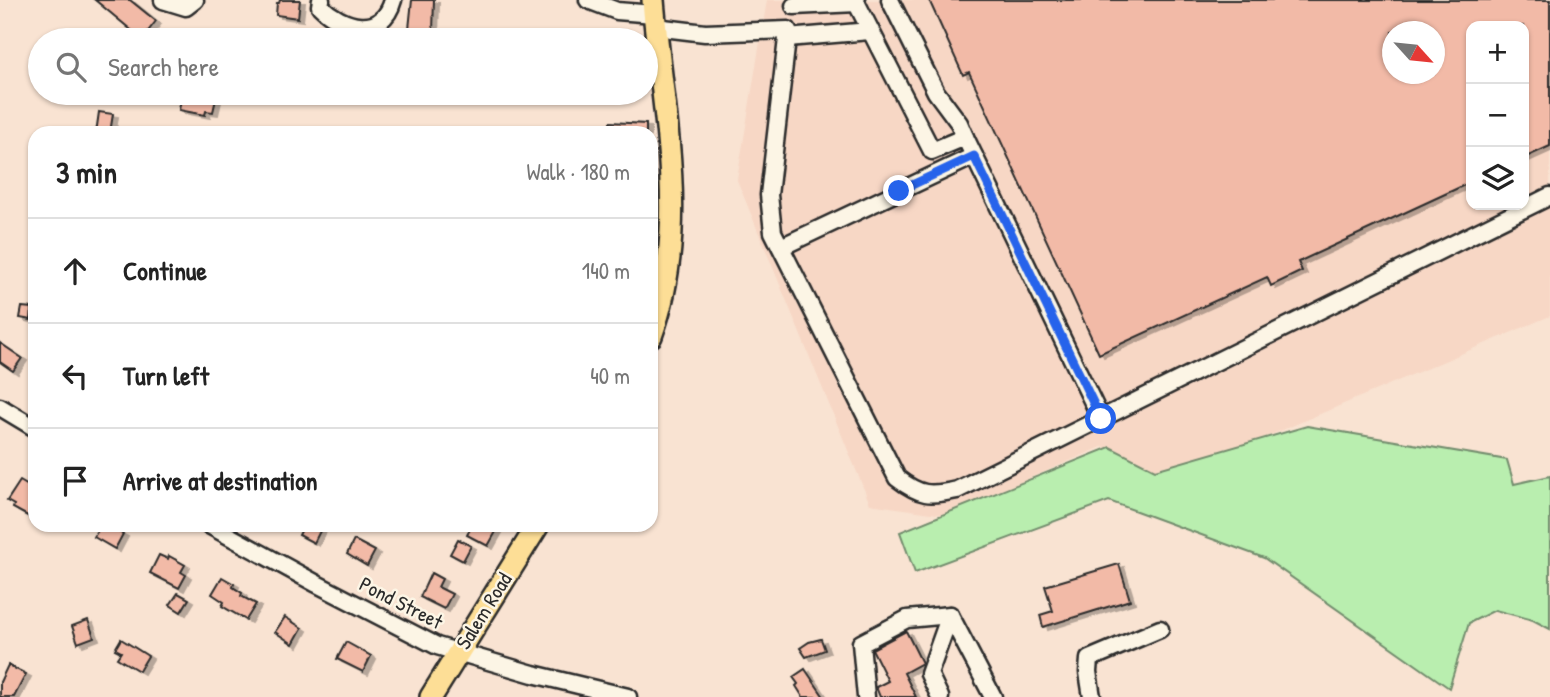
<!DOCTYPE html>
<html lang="en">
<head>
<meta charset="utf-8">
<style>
  :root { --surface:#fff; --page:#f6f6f6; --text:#222; --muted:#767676; --line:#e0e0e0 }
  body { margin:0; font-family:"Patrick Hand",sans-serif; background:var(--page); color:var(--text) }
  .controls { position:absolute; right:21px; top:21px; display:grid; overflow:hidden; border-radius:14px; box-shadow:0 2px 5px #0004 }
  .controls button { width:63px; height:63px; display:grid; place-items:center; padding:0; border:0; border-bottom:2px solid var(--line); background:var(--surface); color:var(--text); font:35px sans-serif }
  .compass { position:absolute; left:1382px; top:21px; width:63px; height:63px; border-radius:50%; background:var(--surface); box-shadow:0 2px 5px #0004; rotate:117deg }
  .stop { position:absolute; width:21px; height:21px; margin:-16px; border:5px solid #2563eb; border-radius:50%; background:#fff }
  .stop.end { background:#2563eb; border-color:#fff; box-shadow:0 2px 7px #0008 }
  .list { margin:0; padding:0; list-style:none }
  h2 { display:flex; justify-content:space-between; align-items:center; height:91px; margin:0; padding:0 28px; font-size:30px }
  h2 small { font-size:23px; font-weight:400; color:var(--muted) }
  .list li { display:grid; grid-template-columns:46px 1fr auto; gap:21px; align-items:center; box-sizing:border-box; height:105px; padding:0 28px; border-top:2px solid var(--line) }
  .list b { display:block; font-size:26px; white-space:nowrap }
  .list em { font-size:23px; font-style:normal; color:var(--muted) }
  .icon { flex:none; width:38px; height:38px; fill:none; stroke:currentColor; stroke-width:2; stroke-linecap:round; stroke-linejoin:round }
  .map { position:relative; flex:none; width:1550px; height:697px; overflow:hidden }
  .search { position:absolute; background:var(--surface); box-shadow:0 2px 5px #0004; left:28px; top:28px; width:630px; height:77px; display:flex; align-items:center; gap:18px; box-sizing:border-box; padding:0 24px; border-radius:38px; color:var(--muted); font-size:26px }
  .panel { position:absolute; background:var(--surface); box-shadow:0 2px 5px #0004; left:28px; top:126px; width:630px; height:406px; border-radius:21px }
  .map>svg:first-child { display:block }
  .built { fill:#f7d7c5; fill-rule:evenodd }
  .green { fill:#b9eeaf; stroke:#728c6d; stroke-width:2 }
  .building { fill:#f2baa7; stroke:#2b2b2b; stroke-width:2; fill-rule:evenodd; filter:url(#shadow) }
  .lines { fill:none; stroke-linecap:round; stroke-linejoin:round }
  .minor-casing { stroke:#2b2b2b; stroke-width:21 }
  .major-casing { stroke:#2b2b2b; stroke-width:26 }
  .minor { stroke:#fcf5e5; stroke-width:16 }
  .major { stroke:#fdde96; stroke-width:21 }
  .route { stroke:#2563eb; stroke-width:9 }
  .labels { text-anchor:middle; stroke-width:5; stroke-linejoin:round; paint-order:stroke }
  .street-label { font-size:21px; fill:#2b2b2b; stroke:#fcf5e5 }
</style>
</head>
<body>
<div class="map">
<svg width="1550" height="697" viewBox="0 0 1550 697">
  <defs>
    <filter id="shadow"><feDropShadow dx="5" dy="3" stdDeviation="0" flood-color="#0004"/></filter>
  </defs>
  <rect width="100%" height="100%" fill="#f9e3d2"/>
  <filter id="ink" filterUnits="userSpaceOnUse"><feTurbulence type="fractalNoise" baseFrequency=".0143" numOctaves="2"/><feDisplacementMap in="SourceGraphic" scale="14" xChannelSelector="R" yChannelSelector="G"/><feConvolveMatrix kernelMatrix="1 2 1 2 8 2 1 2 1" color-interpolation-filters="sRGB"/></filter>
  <g filter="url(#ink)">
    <path class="built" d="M767,0H1550V316L1139,491L1104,446L944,515L870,504L737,180ZM1471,26H1524V205H1471ZM1392,32H1434V74H1392Z"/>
    <path class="green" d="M1307,426L1507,460L1514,484L1550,476V629L1533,620L1495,610L1469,623L1449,688L1264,558L1109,501L915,573L900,532L1110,447L1155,470Z"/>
    <g class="building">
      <path d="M95,0H130L156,21L142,39Z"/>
      <path d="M280,0H300L298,18L276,15L277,3H279Z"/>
      <path d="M412,0H434L433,32L409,29Z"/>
      <path d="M929,0H1550V146L1524,158V26H1471V182L1298,262L1302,271L1271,286L1267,277L1099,354L969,72L963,75ZM1392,32H1434V74H1392Z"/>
      <path d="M182,93L216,99L213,112L206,111L205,115L179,110Z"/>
      <path d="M99,112L113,114L110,133H96Z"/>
      <path d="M610,122L646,124V133H610Z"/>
      <path d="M22,307L32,308L31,320L20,318Z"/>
      <path d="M0,343L22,358L13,371L0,362Z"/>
      <path d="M20,481L35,490V520L13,508L14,505L7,501Z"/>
      <path d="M101,525H106L123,534L115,549L94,537Z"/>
      <path d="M304,525H323L314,543L299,535Z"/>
      <path d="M472,525H488L497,530L488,546L467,535Z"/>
      <path d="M458,539L471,546L463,561L450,554Z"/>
      <path d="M354,540L375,551L367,566L347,554Z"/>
      <path d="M159,555L168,559L169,556L185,565L181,572L186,575L179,588L150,573Z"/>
      <path d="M1119,564L1130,600L1043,627L1040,615L1053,611L1045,586Z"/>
      <path d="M431,573L442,579L438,587L452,594L444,609L420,597Z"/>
      <path d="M222,577L234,584L233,587L242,593L241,596L256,604L246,620L222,606L224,602L212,594Z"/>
      <path d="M178,593L189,599L181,612L170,605Z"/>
      <path d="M285,617L302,628L293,644L275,632Z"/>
      <path d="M88,620L94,637L78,643L72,626Z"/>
      <path d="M906,631L922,663L904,673L916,697H880L876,687L888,681L872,649Z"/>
      <path d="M121,639L148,656L139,671L117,658L121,652L115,649Z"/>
      <path d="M821,639L825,650L806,657L800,648L809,642Z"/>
      <path d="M346,642L371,656L363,672L337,659Z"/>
      <path d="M8,665L26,674L14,697H0V682Z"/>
      <path d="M805,669L824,697H803L796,686L798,684L793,677Z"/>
    </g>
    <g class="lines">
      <g class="minor-casing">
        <g id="minor">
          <path d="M163,0L186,7L195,0"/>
          <path d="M321,0L320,6C342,28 382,40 393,0"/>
          <path d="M588,0L617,11L654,14"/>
          <path d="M855,0L932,151L965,137L1101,419"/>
          <path d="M890,0L936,92L959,123L965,137"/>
          <path d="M794,6L857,3"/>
          <path d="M655,27L705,33L788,30L769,195L773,232L897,478C920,496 930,496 957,490L1550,196"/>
          <path d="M787,38L870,31"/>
          <path d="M781,247L974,156"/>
          <path d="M0,407L35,428"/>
          <path d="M209,525L317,584L437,646L533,674L628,697"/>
          <path d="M866,697L861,643L907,619L950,615L993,697"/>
          <path d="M940,697L929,674L950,615"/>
          <path d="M1092,697L1088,672L1089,659L1160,629"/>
        </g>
      </g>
      <g class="major-casing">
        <g id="major">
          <path d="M651,336C691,228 662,111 653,0"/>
          <path d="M431,697L538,525"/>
        </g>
      </g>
      <use href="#minor" class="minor"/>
      <use href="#major" class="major"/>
    </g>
  </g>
  <g class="lines" filter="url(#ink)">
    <path class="route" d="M899,191L974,156L1101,419"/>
  </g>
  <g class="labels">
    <g class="street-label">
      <text transform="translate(401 603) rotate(27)" y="7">Pond Street</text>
      <text transform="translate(484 611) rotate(-58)" y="7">Salem Road</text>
    </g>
  </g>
</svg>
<div class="controls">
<button>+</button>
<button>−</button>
<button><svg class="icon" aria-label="layers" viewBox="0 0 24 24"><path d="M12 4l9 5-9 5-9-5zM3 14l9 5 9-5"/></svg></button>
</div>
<svg class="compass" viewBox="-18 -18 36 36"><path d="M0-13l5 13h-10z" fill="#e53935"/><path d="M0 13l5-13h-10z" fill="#767676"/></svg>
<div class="stop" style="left:1101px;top:419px"></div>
<div class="stop end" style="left:899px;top:191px"></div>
<div class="search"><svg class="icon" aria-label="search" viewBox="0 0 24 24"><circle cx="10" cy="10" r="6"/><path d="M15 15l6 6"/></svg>Search here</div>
<section class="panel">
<h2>3 min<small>Walk · 180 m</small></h2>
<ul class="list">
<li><svg class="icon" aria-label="ahead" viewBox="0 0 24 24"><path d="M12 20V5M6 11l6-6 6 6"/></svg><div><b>Continue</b></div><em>140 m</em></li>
<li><svg class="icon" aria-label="left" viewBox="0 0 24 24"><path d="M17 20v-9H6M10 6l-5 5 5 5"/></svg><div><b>Turn left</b></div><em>40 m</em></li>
<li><svg class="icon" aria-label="arrive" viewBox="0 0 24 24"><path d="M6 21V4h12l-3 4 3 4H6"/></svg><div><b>Arrive at destination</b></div></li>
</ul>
</section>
</div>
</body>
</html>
